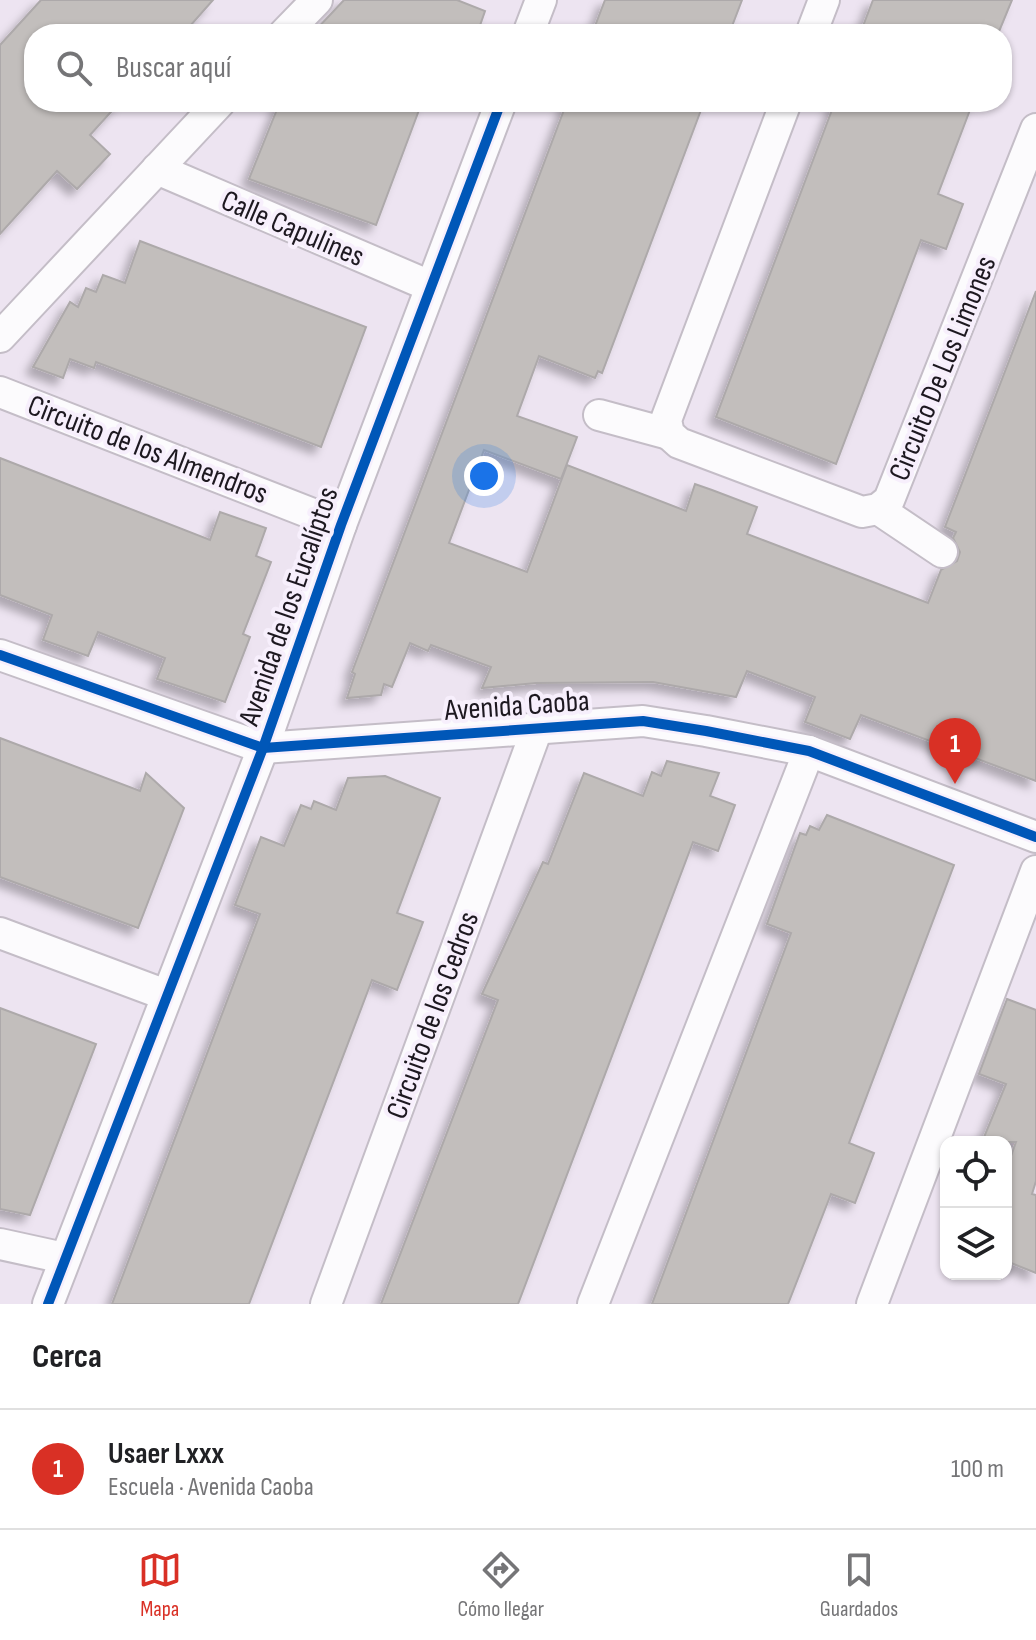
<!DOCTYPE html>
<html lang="es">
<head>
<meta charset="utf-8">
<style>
  :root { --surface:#fff; --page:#f6f6f6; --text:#202124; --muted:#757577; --line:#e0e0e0; --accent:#d93025 }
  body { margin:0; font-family:"Sofia Sans Condensed",sans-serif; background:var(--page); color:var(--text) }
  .controls { position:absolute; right:24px; bottom:24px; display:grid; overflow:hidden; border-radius:16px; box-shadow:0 2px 6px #0004 }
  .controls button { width:72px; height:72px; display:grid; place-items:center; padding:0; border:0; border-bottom:2px solid var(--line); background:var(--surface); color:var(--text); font:40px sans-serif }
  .you { position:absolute; left:484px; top:476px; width:28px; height:28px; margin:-20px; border:6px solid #fff; border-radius:50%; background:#1a73e8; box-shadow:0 0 0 12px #1a73e833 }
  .badge { display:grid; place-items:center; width:52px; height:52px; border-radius:50%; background:var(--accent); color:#fff; font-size:26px; font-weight:700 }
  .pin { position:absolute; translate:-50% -66px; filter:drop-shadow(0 2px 4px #0008) }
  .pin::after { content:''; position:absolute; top:42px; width:28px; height:24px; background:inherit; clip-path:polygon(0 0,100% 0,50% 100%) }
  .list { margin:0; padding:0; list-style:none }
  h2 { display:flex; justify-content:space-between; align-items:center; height:104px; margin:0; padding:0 32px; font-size:34px }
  h2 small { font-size:26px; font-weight:400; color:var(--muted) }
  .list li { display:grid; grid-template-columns:52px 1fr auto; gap:24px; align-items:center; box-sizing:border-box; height:120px; padding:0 32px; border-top:2px solid var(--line) }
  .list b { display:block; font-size:30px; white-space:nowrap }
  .list p { margin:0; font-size:26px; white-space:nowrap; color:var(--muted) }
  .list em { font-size:26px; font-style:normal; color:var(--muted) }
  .icon { flex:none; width:44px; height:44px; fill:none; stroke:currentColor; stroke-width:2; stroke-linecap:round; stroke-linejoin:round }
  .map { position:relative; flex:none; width:1036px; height:1304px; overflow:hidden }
  .search { position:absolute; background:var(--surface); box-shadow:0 2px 6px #0004; left:24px; right:24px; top:24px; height:88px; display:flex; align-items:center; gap:20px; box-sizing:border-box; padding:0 28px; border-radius:32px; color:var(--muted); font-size:30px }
  .sheet { height:224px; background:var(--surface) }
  nav { display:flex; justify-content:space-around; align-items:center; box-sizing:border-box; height:112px; border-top:2px solid var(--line); background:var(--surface); font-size:22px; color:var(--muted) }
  nav a { display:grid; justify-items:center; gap:4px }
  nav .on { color:var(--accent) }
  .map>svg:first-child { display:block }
  .building { fill:#c2bebc; stroke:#ada9aa; stroke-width:2; filter:url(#shadow) }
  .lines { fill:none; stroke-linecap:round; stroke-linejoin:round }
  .minor-casing { stroke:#c4bdc7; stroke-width:34 }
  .minor { stroke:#fcfbfd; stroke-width:30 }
  .cycleway-casing { stroke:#f7effc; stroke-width:15 }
  .cycleway { stroke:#0057b8; stroke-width:10 }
  .labels { text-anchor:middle; stroke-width:8; stroke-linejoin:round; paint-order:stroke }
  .street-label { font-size:30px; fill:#1d1820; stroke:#f7effc }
</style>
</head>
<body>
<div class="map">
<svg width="1036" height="1304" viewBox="0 0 1036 1304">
  <defs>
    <filter id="shadow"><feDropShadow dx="-7" dy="7" stdDeviation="4" flood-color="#0004"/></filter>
  </defs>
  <rect width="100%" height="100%" fill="#ede4f1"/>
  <g class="building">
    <path d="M41,0H213L183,34H34V102H120L90,135L110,154L77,189L57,171L0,234V45Z"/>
    <path d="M344,0H457L485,11L477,34H312Z"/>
    <path d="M605,0H742L729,34H592Z"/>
    <path d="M873,0H1012L998,34H860Z"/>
    <path d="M280,102H422L376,225L249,179Z"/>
    <path d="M567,102H704L602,373L598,371L595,378L539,356L517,416L577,437L561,479L484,450L449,543L527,572L567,465L686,511L695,484L712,490L757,507L747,534L928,603L941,570L957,561L960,552L953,538L956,532L945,527L1036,291V781L861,715L850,739L805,722L815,697L747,671L736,697L653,682L536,683L482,688L491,667L431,645L428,651L410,643L392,687L384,684L381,695L347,698L355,674L352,672Z"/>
    <path d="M835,102H973L938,194L963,204L946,249L921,240L836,464L716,417Z"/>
    <path d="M140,241L366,327L321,447L96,362L94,368L70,359L63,378L33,367L70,302L78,307L86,288L96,292L103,275L125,283Z"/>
    <path d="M0,458L210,540L220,512L266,528L256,556L271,562L243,634L250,637L225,702L157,679L165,658L98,632L88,656L43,640L52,615L0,595Z"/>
    <path d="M0,738L140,791L146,773L184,808L138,928L0,877Z"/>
    <path d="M667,761L719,773L710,796L735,805L718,851L693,842L518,1304H381L498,1000L482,994L543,862L548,864L584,773L643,796L652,772L661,776Z"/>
    <path d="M385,776L440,798L397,913L423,922L397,990L372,980L249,1304H112L260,914L235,905L261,837L284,846L301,805L311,809L314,801L336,810L348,778Z"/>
    <path d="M827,815L954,865L849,1143L874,1153L855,1203L831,1194L788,1304H652L791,933L767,924L800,833L806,835L810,826L819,830Z"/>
    <path d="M1007,999L1036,1010V1181L1032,1194L1036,1195V1273L1006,1261V1170L1016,1142H982L1006,1084L979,1074Z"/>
    <path d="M0,1008L96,1044L30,1215L0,1209Z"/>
  </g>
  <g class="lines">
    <g class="minor-casing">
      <g id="minor">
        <path d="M284,34L317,0"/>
        <path d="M528,34L541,0"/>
        <path d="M811,34L824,0"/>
        <path d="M786,102L666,420L669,434L679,443L862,512L878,509L889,500L1036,129"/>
        <path d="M157,169L430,286"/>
        <path d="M0,337L220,102"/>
        <path d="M0,392L341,525"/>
        <path d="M599,415L669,434"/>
        <path d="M878,509L942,552"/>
        <path d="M0,655L263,748L643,721L706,731L809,751L1036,837"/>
        <path d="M0,933L166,995"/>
        <path d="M0,1244L64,1258"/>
        <path d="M48,1304L263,748L341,525L501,102"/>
        <path d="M326,1304L538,726"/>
        <path d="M593,1304L809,751"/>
        <path d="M872,1304L1036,871"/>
      </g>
    </g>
    <use href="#minor" class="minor"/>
    <g class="cycleway-casing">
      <g id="cycleway">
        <path d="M0,655L263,748L643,721L706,731L809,751L1036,837"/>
        <path d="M48,1304L263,748L341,525L501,102"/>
      </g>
    </g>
    <use href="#cycleway" class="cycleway"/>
  </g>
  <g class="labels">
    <g class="street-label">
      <text transform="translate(293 228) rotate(23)" y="10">Calle Capulines</text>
      <text transform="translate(942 368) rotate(-68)" y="10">Circuito De Los Limones</text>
      <text transform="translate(148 449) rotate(21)" y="10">Circuito de los Almendros</text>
      <text transform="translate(288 606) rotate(-71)" y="10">Avenida de los Eucalíptos</text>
      <text transform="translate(517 705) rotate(-4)" y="10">Avenida Caoba</text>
      <text transform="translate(432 1015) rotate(-70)" y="10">Circuito de los Cedros</text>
    </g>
  </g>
</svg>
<div class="controls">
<button><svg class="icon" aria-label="locate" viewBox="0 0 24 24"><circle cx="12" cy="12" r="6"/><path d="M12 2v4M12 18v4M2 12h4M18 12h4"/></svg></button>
<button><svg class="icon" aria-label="layers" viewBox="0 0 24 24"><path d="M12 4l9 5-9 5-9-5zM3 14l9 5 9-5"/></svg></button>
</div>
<div class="you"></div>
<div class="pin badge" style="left:955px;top:784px">1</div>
<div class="search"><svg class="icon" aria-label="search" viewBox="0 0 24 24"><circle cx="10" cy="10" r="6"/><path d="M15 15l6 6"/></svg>Buscar aquí</div>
</div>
<section class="sheet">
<h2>Cerca<small></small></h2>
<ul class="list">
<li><span class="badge">1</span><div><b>Usaer Lxxx</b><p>Escuela · Avenida Caoba</p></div><em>100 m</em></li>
</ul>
</section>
<nav>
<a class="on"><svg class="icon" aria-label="map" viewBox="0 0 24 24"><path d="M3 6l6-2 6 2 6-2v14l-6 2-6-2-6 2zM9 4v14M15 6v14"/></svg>Mapa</a>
<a><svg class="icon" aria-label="directions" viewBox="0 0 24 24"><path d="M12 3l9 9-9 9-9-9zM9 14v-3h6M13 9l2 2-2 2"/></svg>Cómo llegar</a>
<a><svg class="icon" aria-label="saved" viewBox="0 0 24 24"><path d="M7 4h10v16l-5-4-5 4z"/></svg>Guardados</a>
</nav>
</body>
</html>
